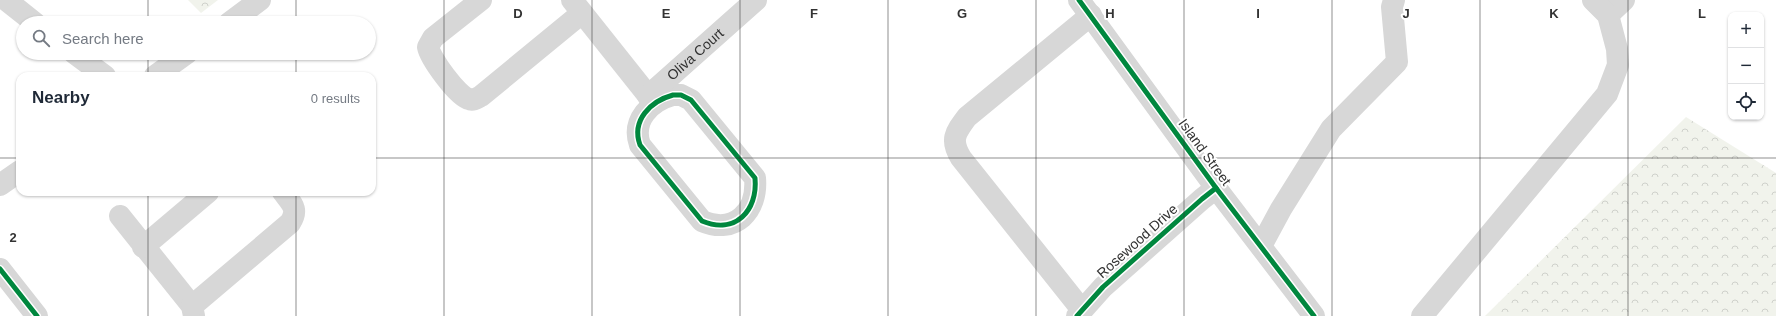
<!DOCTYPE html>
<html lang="en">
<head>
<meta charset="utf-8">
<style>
  :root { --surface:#fff; --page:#f6f6f7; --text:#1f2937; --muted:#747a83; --line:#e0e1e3 }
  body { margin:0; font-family:Helvetica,sans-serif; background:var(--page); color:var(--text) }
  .controls { position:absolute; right:12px; top:12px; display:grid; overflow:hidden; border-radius:8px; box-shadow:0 1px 3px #0004 }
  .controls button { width:36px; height:36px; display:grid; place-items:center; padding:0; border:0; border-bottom:1px solid var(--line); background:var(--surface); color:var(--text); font:20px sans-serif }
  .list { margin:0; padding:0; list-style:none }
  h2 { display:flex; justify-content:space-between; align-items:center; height:52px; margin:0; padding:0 16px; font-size:17px }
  h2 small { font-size:13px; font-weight:400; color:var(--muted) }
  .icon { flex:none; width:22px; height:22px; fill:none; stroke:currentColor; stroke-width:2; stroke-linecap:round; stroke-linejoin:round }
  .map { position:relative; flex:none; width:1776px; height:316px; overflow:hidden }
  .search { position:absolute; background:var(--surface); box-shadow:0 1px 3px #0004; left:16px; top:16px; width:360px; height:44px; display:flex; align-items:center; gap:10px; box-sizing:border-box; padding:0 14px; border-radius:22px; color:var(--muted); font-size:15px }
  .panel { position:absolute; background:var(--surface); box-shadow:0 1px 3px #0004; left:16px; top:72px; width:360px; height:124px; border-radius:12px }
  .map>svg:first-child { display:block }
  .forest { fill:url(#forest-crowns) }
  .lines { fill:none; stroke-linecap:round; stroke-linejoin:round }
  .minor { stroke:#d7d7d7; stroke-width:22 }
  .cycleway-casing { stroke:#fff; stroke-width:8 }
  .cycleway { stroke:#00873e; stroke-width:5 }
  .grid { fill:none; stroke:#333; stroke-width:1; stroke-opacity:0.55 }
  .labels { text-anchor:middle; stroke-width:4; stroke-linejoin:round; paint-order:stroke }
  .street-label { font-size:14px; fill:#333; stroke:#fff }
  .grid-label { font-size:13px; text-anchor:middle; font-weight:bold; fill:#333; stroke:#fff; stroke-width:4; stroke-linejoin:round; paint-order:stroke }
</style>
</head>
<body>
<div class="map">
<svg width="1776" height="316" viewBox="0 0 1776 316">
  <defs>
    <pattern id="forest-crowns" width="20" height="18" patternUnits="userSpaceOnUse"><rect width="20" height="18" fill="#f1f3ec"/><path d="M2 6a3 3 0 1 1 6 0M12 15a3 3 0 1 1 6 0" fill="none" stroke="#cfd1cb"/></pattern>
  </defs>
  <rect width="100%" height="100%" fill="#fff"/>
  <g class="forest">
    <path d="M188,0H218L201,13Z"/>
    <path d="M1686,117L1776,173V316H1485Z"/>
  </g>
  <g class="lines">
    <g class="minor">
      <path d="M6,0L35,23"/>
      <path d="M481,0L433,38L428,47C430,58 458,97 469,99C473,101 477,98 481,96L582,13"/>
      <path d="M572,0L654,103"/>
      <path d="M1079,0L1216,188L1314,316"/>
      <path d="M1608,15L1624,0"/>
      <path d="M229,23L260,0"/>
      <path d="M74,53L105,76"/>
      <path d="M155,76L187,53"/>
      <path d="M673,95H681L691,100L755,178C758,211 735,235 702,221L640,145C631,120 651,101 673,95Z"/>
      <path id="s1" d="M648,96L756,0"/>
      <path d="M0,185L20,171"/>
      <path d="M120,216L192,306L194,316"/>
      <path d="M1261,246L1281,209L1331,129L1397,62L1392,7L1394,0"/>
      <path d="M143,247L208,192"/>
      <path d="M0,269L37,316"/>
      <path d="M192,306L290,223C299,209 292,204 283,192"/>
      <path d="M1082,310L961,158C950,140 955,133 967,117L1091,15"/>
      <path d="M1077,316L1103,287L1202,199L1216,188"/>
      <path d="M1422,316L1607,94L1618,65L1617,49L1608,15L1593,0"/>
    </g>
    <g class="cycleway-casing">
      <g id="cycleway">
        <path d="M1079,0L1216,188L1314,316"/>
        <path d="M673,95H681L691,100L755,178C758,211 735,235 702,221L640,145C631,120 651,101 673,95Z"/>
        <path d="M0,269L37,316"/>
        <path d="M1077,316L1103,287L1202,199L1216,188"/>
      </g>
    </g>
    <use href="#cycleway" class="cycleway"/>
  </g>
  <path class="grid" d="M148,0V23M296,0V23M444,0V316M592,0V316M740,0V316M888,0V316M1036,0V316M1184,0V316M1332,0V316M1480,0V316M1628,0V316M148,53V76M296,53V76M0,158H20M372,158H1776M148,192V316M296,192V316"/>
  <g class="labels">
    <g class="street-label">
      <text dy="5" stroke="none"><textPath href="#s1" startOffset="63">Oliva Court</textPath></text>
      <text transform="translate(1205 152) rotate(54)" y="5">Island Street</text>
      <text transform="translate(1137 241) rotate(-42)" y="5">Rosewood Drive</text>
    </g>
  </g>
  <g class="grid-label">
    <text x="518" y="18">D</text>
    <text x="666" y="18">E</text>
    <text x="814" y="18">F</text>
    <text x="962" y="18">G</text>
    <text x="1110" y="18">H</text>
    <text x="1258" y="18">I</text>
    <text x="1406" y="18">J</text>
    <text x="1554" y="18">K</text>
    <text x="1702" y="18">L</text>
    <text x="13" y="242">2</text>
  </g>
</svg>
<div class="controls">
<button>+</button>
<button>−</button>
<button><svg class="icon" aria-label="locate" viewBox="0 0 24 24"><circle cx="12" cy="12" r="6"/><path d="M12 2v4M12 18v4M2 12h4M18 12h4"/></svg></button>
</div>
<div class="search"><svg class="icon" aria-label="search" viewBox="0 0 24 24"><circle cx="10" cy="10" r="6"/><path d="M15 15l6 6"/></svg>Search here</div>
<section class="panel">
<h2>Nearby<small>0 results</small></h2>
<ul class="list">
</ul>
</section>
</div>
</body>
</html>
